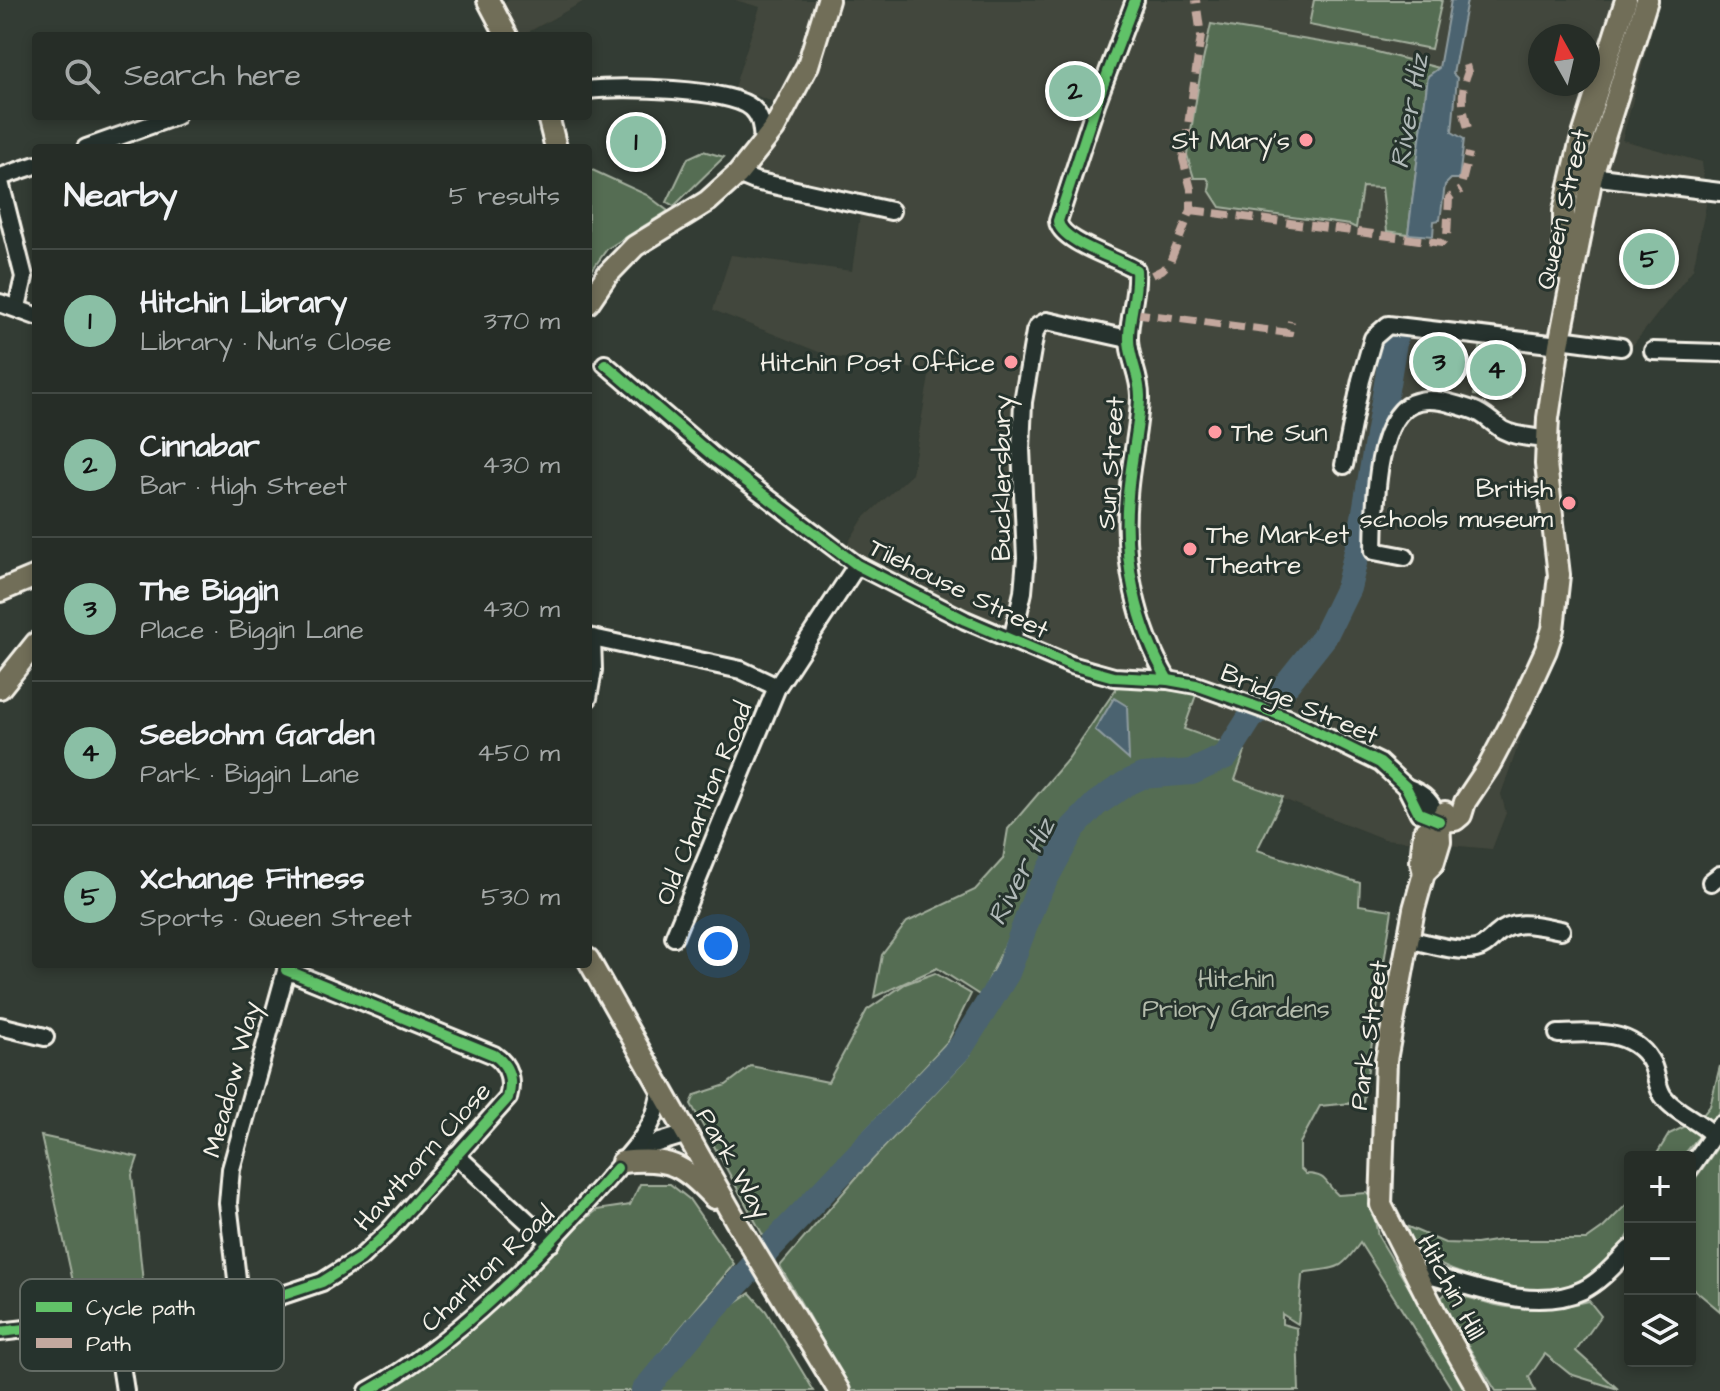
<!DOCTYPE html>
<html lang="en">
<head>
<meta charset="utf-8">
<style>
  :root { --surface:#262d27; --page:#2e352f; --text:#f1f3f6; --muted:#a4a8a7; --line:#424944; --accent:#8abfa5 }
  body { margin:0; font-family:"Architects Daughter",sans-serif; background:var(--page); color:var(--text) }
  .controls { position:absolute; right:24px; bottom:24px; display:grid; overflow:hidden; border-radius:8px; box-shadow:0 4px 12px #0003 }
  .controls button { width:72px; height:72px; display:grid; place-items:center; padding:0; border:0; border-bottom:2px solid var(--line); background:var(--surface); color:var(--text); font:40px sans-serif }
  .compass { position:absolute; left:1528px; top:24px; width:72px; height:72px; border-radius:50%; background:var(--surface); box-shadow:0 4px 12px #0003; rotate:352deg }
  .you { position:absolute; left:718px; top:946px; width:28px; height:28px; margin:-20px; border:6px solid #fff; border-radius:50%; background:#1a73e8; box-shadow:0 0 0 12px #1a73e833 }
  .badge { display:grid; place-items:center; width:52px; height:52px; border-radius:50%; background:var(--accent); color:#111; font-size:26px; font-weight:700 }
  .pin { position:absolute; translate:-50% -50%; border:4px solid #fff; box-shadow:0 2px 8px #0006 }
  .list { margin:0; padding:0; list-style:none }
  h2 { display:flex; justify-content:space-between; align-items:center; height:104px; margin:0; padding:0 32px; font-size:34px }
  h2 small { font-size:26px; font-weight:400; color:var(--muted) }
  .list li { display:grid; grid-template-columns:52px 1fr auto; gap:24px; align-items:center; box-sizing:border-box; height:144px; padding:0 32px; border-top:2px solid var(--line) }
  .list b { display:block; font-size:30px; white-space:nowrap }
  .list p { margin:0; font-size:26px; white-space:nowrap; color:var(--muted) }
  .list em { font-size:26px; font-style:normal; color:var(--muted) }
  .icon { flex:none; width:44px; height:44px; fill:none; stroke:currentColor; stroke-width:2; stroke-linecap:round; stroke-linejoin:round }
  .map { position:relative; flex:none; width:1720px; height:1391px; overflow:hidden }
  .search { position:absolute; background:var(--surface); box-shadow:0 4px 12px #0003; left:32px; top:32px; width:560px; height:88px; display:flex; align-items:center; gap:20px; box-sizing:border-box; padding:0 28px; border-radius:8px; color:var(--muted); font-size:30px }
  .panel { position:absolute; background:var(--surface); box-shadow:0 4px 12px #0003; left:32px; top:144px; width:560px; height:824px; border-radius:8px }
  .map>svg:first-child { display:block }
  .built { fill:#43473c; fill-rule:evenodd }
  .green { fill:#556d53; stroke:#a4af9e; stroke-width:2 }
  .water { fill:#4b6470; stroke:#8f9ca0; stroke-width:2 }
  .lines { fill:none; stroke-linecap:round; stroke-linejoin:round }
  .river { stroke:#4b6470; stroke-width:26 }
  .minor-casing { stroke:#f4f1e8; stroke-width:22 }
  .major-casing { stroke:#f4f1e8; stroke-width:26 }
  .minor { stroke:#26332d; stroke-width:16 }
  .major { stroke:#716e59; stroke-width:20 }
  .quiet { stroke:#c3a89e; stroke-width:8; stroke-dasharray:16 8; stroke-linecap:butt }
  .cycleway-casing { stroke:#26332d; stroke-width:15 }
  .cycleway { stroke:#61c268; stroke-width:10 }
  .poi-dot { fill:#ff9aa2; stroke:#26332d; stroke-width:3 }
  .labels { text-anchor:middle; stroke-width:6; stroke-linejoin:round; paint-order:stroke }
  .poi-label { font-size:26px; fill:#f4f1e8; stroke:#26332d; text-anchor:end }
  .street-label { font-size:26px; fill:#f4f1e8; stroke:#26332d }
  .park-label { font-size:26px; fill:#b4bcac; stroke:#26332d }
  .water-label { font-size:28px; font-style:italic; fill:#b0b9b8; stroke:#26332d }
  .key { fill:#26332d; stroke:#646c65; stroke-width:2 }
  .key-label { font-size:22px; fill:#f4f1e8 }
</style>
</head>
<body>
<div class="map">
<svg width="1720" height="1391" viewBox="0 0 1720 1391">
  <rect width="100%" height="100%" fill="#333c34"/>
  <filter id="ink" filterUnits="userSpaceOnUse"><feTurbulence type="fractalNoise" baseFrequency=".0125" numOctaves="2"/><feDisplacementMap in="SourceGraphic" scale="16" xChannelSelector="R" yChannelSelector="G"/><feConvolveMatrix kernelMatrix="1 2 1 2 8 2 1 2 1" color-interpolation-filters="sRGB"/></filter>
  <g filter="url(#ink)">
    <g class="built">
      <path d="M509,0H586L521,36L504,3Z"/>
      <path d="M735,0H1660L1622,140L1702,162L1706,205L1693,269L1629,350L1563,345L1559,466L1571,573L1548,661L1501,794L1506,813L1492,849L1384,839L1235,780L1245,751L1184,729L1196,696L1179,691L1118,686L988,626L843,551L863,519L912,474L930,371L829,356L713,310L731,255L852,271L861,208L752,187L754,163L794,109L734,88L760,7ZM1540,36H1588V84H1540Z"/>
    </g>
    <g class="green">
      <path d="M1314,0H1442L1431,49L1309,25Z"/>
      <path d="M1211,24L1369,50L1439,68L1428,76L1408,234L1387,231L1382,188L1362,187L1356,228L1350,225L1220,207L1209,190L1210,183L1207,178H1194L1187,155L1201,70Z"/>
      <path d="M703,151L724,157L674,206L667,202L688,158Z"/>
      <path d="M590,169L647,195L668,211L607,249L592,270L588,271V170Z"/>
      <path d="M1481,341L1517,345L1511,399L1474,395Z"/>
      <path d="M1118,686L1179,691L1196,695L1184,729L1245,751L1235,780L1283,797L1257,850L1360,883L1359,905L1392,910L1363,1102L1320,1106L1300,1143V1168L1306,1174C1329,1175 1323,1182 1338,1195L1367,1193L1371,1200L1378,1236L1471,1391H1453L1360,1243C1339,1272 1339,1267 1306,1272L1302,1276L1298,1324L1282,1314V1324L1297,1328L1299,1391H851L780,1266L862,1171L970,1055L1038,913L1023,906L981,996L937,968L874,997L882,955L907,922L975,890L1003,859L1008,829L1068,759Z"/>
      <path d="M935,973L971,994L948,1041L765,1239L691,1104L695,1095L726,1085L751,1066L828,1082L867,1010L905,984Z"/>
      <path d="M1720,1066V1111L1682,1157H1655L1669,1134L1699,1120L1710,1106Z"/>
      <path d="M41,1136L138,1157L132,1175L145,1302L79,1309Z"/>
      <path d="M1720,1144V1311L1690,1286V1186Z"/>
      <path d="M640,1184H670L689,1199L734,1264L667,1344L634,1391H384L466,1332L552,1247L597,1210L630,1205Z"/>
      <path d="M1630,1201C1630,1210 1632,1223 1630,1232C1628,1240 1617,1249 1611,1255C1596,1272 1576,1285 1554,1290C1524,1295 1398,1266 1408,1227L1445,1243L1476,1244L1501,1240H1586L1603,1228Z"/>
      <path d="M750,1293L766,1311L814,1391H654L732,1305Z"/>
      <path d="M1445,1294C1467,1295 1486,1304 1507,1307C1536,1311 1562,1308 1589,1301L1601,1316L1576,1351L1618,1389L1570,1374L1545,1354L1529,1377L1535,1391H1496L1442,1304L1441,1298Z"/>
    </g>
    <g class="water">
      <path d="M1451,0H1467L1453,74L1457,78L1452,132L1464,139L1459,179H1451L1445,185L1440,220L1434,221L1433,236L1408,234L1428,76L1439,68Z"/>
      <path d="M1114,698L1127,706L1129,760L1095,730Z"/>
    </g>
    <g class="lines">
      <path class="river" d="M644,1391L701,1323L774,1243L961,1047L1007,973L1036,896L1073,828L1096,804L1125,784L1142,776L1192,772L1226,756L1250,718L1282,690L1324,637L1348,588L1361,535L1395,337"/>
      <g class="minor-casing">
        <g id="minor">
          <path d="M1135,0L1096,104L1058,221C1060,242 1118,258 1136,270C1138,294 1129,314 1129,337C1128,357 1141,377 1140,398C1139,431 1130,463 1128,496C1122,558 1136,626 1168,680"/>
          <path d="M588,90C619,86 730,88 752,108C762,117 762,130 763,142"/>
          <path d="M86,148L176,116"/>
          <path d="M738,174L755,181L891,211"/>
          <path d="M1583,175L1720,192"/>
          <path d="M0,177L36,165"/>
          <path d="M0,182L24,277L17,307"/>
          <path d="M0,303L36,316"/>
          <path d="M1560,339L1621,347"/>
          <path d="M1653,351L1720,353"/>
          <path d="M605,364L714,457L857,565L965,620L1071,665L1114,677L1168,680L1196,685L1288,718L1380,763L1406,787L1419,813L1439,821"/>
          <path d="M1344,465L1361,380L1373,338L1388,325L1559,345"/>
          <path d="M1405,557L1374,551C1375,516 1373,410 1419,401C1436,397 1456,405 1473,410C1485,414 1493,424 1503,430C1516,437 1531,437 1545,439"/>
          <path d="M588,637L741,670L777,687"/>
          <path d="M1012,640L1023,592L1026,558L1021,449L1023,402L1035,332L1038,326L1047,321L1128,339"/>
          <path d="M588,698L593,670L592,638"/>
          <path d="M1406,787C1425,794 1432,802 1439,821"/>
          <path d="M1711,882L1720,875"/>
          <path d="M674,937L777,687L857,565"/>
          <path d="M1408,939C1426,943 1459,953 1476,949C1485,947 1489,941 1496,935C1515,917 1539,926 1561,930"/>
          <path d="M0,1026L45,1037"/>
          <path d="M1558,1034C1589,1033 1631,1028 1650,1060C1657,1071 1656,1086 1663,1096C1675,1113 1699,1120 1713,1135"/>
          <path d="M634,1150L687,1134"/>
          <path d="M456,1155L551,1243"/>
          <path d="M1690,1168L1720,1125"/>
          <path d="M1416,1277L1426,1274C1474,1287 1535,1313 1583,1290C1601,1281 1616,1263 1630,1249"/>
          <path d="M240,1304L228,1203L231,1169L288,964"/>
          <path d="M114,1319L125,1391"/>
          <path d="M0,1332L265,1301L322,1282L360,1258L388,1232L508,1098C513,1080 509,1065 494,1055L286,970"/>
          <path d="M368,1391C457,1342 539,1257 605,1182C622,1162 642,1143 653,1119C657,1110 659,1100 661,1090"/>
        </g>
      </g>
      <g class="major-casing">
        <g id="major">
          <path d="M488,0L507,36"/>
          <path d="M548,116L556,148"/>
          <path d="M1564,271V211L1579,148L1626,0"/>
          <path d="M588,303L607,275L635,246L708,201L738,174L774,129L808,65L828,0"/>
          <path d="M0,591L36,576"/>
          <path d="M0,688L36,643"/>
          <path d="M1439,821L1455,820L1461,815L1465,802L1489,766L1518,711L1546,650L1553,629L1559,575L1546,464L1548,418L1559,345L1592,176L1647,0"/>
          <path d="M1439,821L1440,841L1433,864L1424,873L1414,909L1386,1060L1381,1205L1442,1326L1479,1391"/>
          <path d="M1424,873L1421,861L1424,832L1439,821L1445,812"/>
          <path d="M588,959L736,1221L839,1391"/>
          <path d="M622,1162C669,1157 682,1164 714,1198"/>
        </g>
      </g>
      <use href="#minor" class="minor"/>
      <use href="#major" class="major"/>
      <g class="quiet">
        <path d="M1466,65L1468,72C1460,91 1462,109 1468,128"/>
        <path d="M1462,182L1469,153"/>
        <path d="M1191,210L1442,243L1447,237L1449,198L1461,190"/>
        <path d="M1152,275L1162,270L1170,262L1191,210V189L1183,159L1201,36L1196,0"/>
        <path d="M1133,313L1289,333L1291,321"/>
      </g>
      <g class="cycleway-casing">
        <g id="cycleway">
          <path d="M1135,0L1096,104L1058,221C1060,242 1118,258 1136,270C1138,294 1129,314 1129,337C1128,357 1141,377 1140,398C1139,431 1130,463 1128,496C1122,558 1136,626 1168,680"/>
          <path d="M605,364L714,457L857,565L965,620L1071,665L1114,677L1168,680L1196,685L1288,718L1380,763L1406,787L1419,813L1439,821"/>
          <path d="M0,1332L265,1301L322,1282L360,1258L388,1232L508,1098C513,1080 509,1065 494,1055L286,970"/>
          <path d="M368,1391C464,1338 546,1249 617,1168"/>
        </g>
      </g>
      <use href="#cycleway" class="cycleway"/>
    </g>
  </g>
  <g class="poi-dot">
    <circle cx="1306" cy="140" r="8"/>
    <circle cx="1011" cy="362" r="8"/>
    <circle cx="1215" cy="432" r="8"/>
    <circle cx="1569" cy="503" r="8"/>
    <circle cx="1190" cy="549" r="8"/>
  </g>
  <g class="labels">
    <g class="poi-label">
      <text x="1290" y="149">St Mary's</text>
      <text x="995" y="371">Hitchin Post Office</text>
      <text x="1231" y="441" text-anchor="start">The Sun</text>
      <text x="1553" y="497">British<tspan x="1553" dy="30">schools museum</tspan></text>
      <text x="1206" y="543" text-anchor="start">The Market<tspan x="1206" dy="30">Theatre</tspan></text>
    </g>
    <g class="street-label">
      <text transform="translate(1562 209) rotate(-77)" y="9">Queen Street</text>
      <text transform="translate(1110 463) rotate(-86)" y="9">Sun Street</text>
      <text transform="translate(1001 478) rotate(-90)" y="9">Bucklersbury</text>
      <text transform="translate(959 588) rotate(26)" y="9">Tilehouse Street</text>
      <text transform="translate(1300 703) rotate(23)" y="9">Bridge Street</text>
      <text transform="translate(703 803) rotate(-68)" y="9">Old Charlton Road</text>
      <text transform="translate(1368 1035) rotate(-82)" y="9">Park Street</text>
      <text transform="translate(231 1079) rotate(-75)" y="9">Meadow Way</text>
      <text transform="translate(422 1156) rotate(-48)" y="9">Hawthorn Close</text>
      <text transform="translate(734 1163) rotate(60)" y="9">Park Way</text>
      <text transform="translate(487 1268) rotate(-43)" y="9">Charlton Road</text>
      <text transform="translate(1452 1287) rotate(62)" y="9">Hitchin Hill</text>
    </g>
    <g class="park-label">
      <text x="1236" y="987">Hitchin<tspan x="1236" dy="30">Priory Gardens</tspan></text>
    </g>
    <g class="water-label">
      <text transform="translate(1408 111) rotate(-80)" y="10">River Hiz</text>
      <text transform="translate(1020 871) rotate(-63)" y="10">River Hiz</text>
    </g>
  </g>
  <rect x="20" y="1279" width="264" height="92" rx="12" class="key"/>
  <rect x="36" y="1302" width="36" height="10" fill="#61c268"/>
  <rect x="36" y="1338" width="36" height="10" fill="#c3a89e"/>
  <g class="key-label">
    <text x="86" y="1315">Cycle path</text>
    <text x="86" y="1351">Path</text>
  </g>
</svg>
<div class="controls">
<button>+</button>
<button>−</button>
<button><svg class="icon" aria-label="layers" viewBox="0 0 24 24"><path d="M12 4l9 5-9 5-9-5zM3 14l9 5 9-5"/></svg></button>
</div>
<svg class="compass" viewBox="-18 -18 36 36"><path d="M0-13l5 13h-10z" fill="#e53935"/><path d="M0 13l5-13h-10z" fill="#a4a8a7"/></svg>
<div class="you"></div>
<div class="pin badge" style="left:636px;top:142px">1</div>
<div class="pin badge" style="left:1075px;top:91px">2</div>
<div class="pin badge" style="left:1439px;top:362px">3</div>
<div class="pin badge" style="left:1496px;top:370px">4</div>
<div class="pin badge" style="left:1649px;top:259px">5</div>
<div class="search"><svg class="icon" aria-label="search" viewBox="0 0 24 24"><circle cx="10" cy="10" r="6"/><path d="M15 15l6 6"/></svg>Search here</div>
<section class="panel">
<h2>Nearby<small>5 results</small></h2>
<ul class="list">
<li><span class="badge">1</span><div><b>Hitchin Library</b><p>Library · Nun's Close</p></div><em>370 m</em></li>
<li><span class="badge">2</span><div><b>Cinnabar</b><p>Bar · High Street</p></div><em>430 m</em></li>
<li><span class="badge">3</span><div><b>The Biggin</b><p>Place · Biggin Lane</p></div><em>430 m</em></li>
<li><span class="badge">4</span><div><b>Seebohm Garden</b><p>Park · Biggin Lane</p></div><em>450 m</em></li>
<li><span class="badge">5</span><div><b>Xchange Fitness</b><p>Sports · Queen Street</p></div><em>530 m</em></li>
</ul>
</section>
</div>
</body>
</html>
